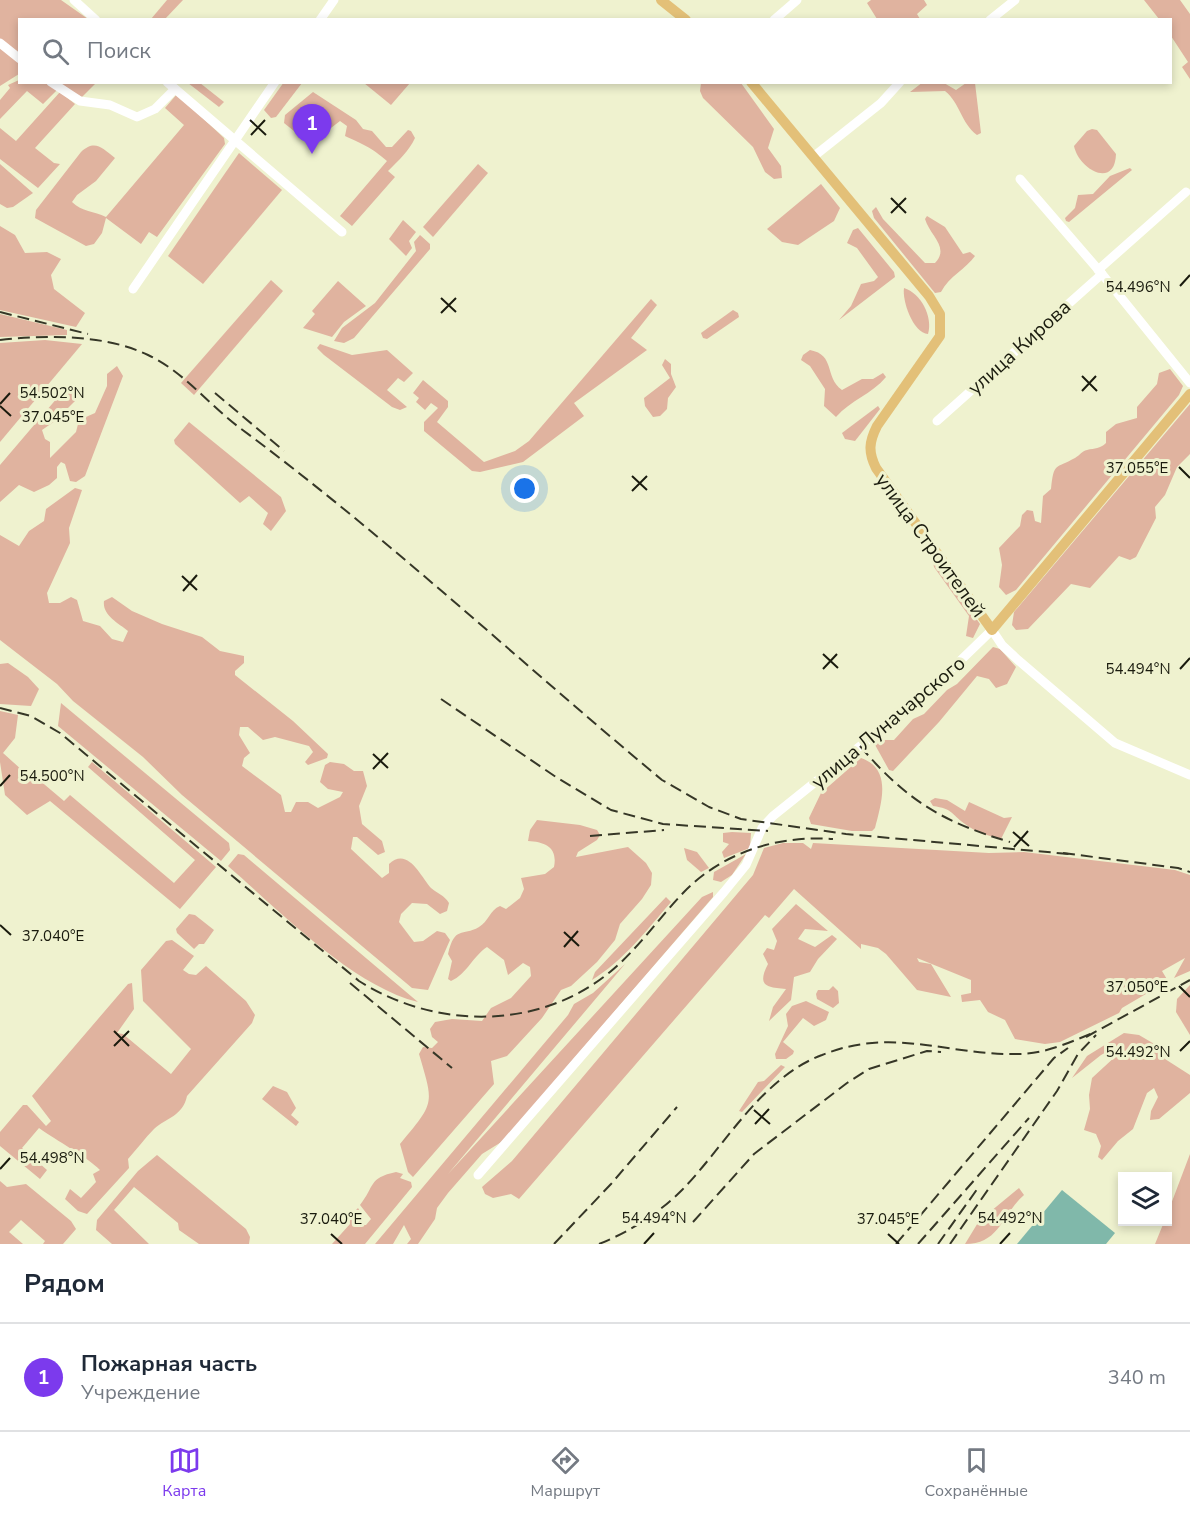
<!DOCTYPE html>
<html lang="ru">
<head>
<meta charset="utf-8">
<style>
  :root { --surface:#fff; --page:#f6f6f7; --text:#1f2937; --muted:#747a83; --line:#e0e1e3; --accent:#7c3aed }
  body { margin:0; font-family:"Nunito Sans",sans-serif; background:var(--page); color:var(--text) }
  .controls { position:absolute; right:18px; bottom:18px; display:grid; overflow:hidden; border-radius:0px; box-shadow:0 3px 9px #0003 }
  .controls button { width:54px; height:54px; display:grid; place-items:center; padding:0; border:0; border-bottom:2px solid var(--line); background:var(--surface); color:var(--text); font:30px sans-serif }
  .you { position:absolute; left:525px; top:489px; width:21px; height:21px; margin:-15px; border:4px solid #fff; border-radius:50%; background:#1a73e8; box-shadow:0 0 0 9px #1a73e833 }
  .badge { display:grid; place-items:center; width:39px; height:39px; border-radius:50%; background:var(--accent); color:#fff; font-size:20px; font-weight:700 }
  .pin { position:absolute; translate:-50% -50px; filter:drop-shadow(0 2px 3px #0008) }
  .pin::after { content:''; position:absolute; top:32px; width:21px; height:18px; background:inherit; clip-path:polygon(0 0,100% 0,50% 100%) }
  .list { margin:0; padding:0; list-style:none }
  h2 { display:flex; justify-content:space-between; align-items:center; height:78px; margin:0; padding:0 24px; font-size:26px }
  h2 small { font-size:20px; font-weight:400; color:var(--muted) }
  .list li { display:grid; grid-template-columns:39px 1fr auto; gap:18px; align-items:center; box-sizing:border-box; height:108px; padding:0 24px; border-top:2px solid var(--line) }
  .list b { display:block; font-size:22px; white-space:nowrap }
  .list p { margin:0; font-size:20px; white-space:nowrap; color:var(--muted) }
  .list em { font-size:20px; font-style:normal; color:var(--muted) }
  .icon { flex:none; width:33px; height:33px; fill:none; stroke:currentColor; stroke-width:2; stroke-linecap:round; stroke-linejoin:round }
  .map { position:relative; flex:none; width:1190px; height:1244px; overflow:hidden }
  .search { position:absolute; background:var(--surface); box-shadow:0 3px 9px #0003; left:18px; right:18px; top:18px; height:66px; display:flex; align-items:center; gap:15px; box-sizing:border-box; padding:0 21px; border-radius:0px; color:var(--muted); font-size:22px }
  .sheet { height:186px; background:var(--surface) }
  nav { display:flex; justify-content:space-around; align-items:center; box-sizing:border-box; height:84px; border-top:2px solid var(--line); background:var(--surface); font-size:16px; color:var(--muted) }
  nav a { display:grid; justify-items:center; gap:3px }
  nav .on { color:var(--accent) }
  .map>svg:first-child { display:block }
  .green { fill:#e0b39f }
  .water { fill:#80b8aa }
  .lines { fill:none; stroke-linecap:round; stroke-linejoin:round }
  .minor { stroke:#fff; stroke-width:9 }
  .major { stroke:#e3c078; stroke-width:10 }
  .rail { stroke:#363727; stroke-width:2; stroke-dasharray:12 6; stroke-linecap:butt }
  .ticks { fill:none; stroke:#1a1b0e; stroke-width:2 }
  .labels { text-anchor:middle; stroke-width:6; stroke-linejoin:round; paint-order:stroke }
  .street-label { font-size:20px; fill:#1a1b0e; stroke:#eff2cf }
  .ticks-label { font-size:15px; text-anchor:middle; fill:#1a1b0e; stroke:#eff2cf; stroke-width:6; stroke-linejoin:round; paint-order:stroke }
</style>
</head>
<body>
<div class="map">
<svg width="1190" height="1244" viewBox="0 0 1190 1244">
  <rect width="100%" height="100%" fill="#eff2cf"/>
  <g class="green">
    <path d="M0,0H61L88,19L20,20L19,56L0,40Z"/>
    <path d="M167,0H183L165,19H151Z"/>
    <path d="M871,0H924L927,5L917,14L920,19H877L867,3Z"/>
    <path d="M1144,0H1180L1190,14V79L1182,67L1188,62L1171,36L1170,20L1159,19Z"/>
    <path d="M0,46L20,62L19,74L0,86Z"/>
    <path d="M19,80L20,82L47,83L57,90L43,104L27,91L0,119V100L10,88L8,85Z"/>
    <path d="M284,82L302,83L276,117L271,118L264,110Z"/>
    <path d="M923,82L944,83L956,90L966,83H975L981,133L977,135C961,123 960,103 945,91L910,92Z"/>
    <path d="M56,83H96L82,97Z"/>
    <path d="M188,83H200L224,102L219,107Z"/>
    <path d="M364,83H410L391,105Z"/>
    <path d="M701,83H741L774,129L768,148L781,166L782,178L774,179L765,172L753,147L703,98L700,91Z"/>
    <path d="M60,92L75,104L35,148L54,163L60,164L38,188L0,159V128L16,141Z"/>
    <path d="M313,92L356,120L363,129L372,131L386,147H392L408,130L411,131L415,138C409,151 399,160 388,171L395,177L352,226L340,216L387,161C371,147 362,144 345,136L347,126L340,121L327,131L312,124L299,135L284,123L285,115Z"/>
    <path d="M177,94L224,138L225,144L157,237L149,232L141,244L106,218L102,233L94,244L86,246L35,218L36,210L81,152C95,139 102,148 115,158L96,181L77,195L72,202C82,212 94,211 106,217L184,125L165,108Z"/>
    <path d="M1092,129L1097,130L1116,154C1115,189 1079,170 1074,146L1087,131Z"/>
    <path d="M239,153L282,190L203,284L168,256Z"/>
    <path d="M0,164L33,193L13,207L7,208L0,204Z"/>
    <path d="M478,164L488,173L433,237L423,227Z"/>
    <path d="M1130,168L1132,170L1069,222L1066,221L1065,218L1075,208L1078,195L1093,194L1110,176Z"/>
    <path d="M821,184L840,208L834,221L798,245L782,242L767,229Z"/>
    <path d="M876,207L883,219L925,263H935C950,247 930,236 925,219L927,216L945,227L963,254L970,252L975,256C966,269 949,276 941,292L935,293L874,218L872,211Z"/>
    <path d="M403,220L416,232L409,241L412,248L406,256L389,239Z"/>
    <path d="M0,226L15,235L25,253L47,252L61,259L51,275L54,289L85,313L76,327L0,310Z"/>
    <path d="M858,228L894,272L895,277L839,320L851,306L861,284L874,281L878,277L857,248L847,243L853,230Z"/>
    <path d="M420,235L430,244V249L354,338L344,343L334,341L342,328L375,303L416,251L414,242Z"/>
    <path d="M271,280L283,291L194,395L181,383Z"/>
    <path d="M338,281L366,306L344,322L332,337L303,328L315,314L312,311Z"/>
    <path d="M904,288C921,293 933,317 928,334C913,333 902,301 904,288Z"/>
    <path d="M651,299L657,305L631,338L647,350L574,403L584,416L523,462L480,472L472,471L424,431V422L438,408L431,403L425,410L416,402L419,398L413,393L423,380L448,401V407L437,422L484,462L515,451L529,441Z"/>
    <path d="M733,310L738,313L739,317L707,339L703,338L701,333Z"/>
    <path d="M0,314L67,330V335L0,337Z"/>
    <path d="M45,340L82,344L0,442V343Z"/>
    <path d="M320,344L352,355L387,350L413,373L404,382L398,378L387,390L407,407L400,410L392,407L324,355L317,348Z"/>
    <path d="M810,350C836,355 824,377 842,390L862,379H873L883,373L886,377C872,394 851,400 836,417L824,406L825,389L810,366L801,360L803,355Z"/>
    <path d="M665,359L671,364V374L676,387L668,398L667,409L660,416L653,417L645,406L644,398L670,378L662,365Z"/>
    <path d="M117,366L123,376L85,476L76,482L70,481L65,464L61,462L57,467V478L49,485L34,492L19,485L0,502V465L58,397L69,392L79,397L55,421L42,430L45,439L50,442V458L76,432L79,420L95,413L107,386V374Z"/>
    <path d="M1170,369L1183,386L1179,395L1016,590L1006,595L999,587L1002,565L999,548L1020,526L1022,515L1027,510L1033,511L1035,521L1041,523L1043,496L1051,489C1054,462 1055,469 1075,458C1080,455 1082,451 1087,450C1095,448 1100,449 1106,443V432L1116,424L1137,418V407L1157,384L1159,373Z"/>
    <path d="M1190,404V454L1177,467L1165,495L1155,507L1156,518L1136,557L1130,560L1119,556L1090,588L1071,584L1028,629L1016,630L1012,625L1014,612Z"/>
    <path d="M878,406L880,409L855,441L845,439L842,433Z"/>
    <path d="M189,422L281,497L286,511L271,531L263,524L268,513L249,496L240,503L175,444L174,440Z"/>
    <path d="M75,488L82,490L69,528L70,543L47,593L49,603H60L71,597L77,600L83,621L100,626L112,639L123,642L128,631C118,623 102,615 104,601L112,597L132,611L162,624L202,637L220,651L244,656V663L235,671V675L293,721L328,754L327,758L308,765L305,762L313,752L309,746L275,737L263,740L248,727H240L239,735L250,753L244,758L242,766L281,795L285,812H291L296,802H308L318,808L340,797L343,792L328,789L320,782L325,765L330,762L344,764L354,771H363L367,786L359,806L362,824L382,841L385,852L378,855L357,837H353L351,849L382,878L389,873V864C408,846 421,877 431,888C438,894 444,895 449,903L447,911L440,914L427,904L412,903L401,914L399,922L414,942L423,941L437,931L445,933L450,940L428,990L412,988L182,795L143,757L73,701L57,684L0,640V535L19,546L29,531L44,521L46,509Z"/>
    <path d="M936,561L980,624L973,638L966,636L969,616L934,567L933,562Z"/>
    <path d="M993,647L1000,649L1016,667L1007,684L996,688L989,679L977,676L939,722L893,771L889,770L874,743L878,740H894L913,719L924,714L947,690L957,684Z"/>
    <path d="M8,663L28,677L39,689L31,706L0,704V664Z"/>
    <path d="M61,703L229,843L230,850L221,861L58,726Z"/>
    <path d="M0,711L18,715L15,738L3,753L33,780L38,779L64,801L70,795L174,883L195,860L88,767L92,762L216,867L180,909L50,801L27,815L5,795L0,762Z"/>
    <path d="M861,758C893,769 881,804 875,828L872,831H852L811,824L809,818L821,793Z"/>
    <path d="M935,798L947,800L965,811L969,802L1004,818L1012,817L1001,839C989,836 975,832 965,824C950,813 953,809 933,806L930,801Z"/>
    <path d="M537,820L580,825L597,830L600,835L597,840L578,852L576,857L628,847L646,863L652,873L651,885L642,899L620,924L615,940L597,962L571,986L561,990L542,1018L507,1056L491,1061L494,1084L413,1177L408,1172L400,1144C435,1102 434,1105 419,1054L423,1047L432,1048L438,1042L432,1037L430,1029L435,1022L452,1019L482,1021L491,1008L511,998L531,976L530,967L523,963L508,975L504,960L487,947C473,956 467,974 451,981L448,979L452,961L448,954C455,925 462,937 479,927C488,922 490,910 500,906L506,909L520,898L524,889L521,878L545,874L554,867C558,847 545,842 528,841L530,830Z"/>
    <path d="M732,832L751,833L750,848L724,858L722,852L729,844L723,842V833Z"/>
    <path d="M783,843H803L811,849L813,843L989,853L1024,852L1175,870L1190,875V971L1174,978L1185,958L1162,971L1168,981L1122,1008L1119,1013L1060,1042L1045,1044L1015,1039L1005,1020L988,1012L980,1000L962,1002L961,995L971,993V980L917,958L919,962L931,964L951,997L917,990L886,954L878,948L861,944V949L794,889L769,918L765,915L519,1199L511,1194L493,1198L485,1194L482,1187L512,1161L753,875L764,848Z"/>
    <path d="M684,848L697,852L709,868L701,872L687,860Z"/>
    <path d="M238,854L244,855L418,1002C351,985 281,912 228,866Z"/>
    <path d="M746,854L732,875L721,882L713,880L714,872Z"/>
    <path d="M713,892V897L503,1141L482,1154L448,1193L437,1208L435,1219L418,1244H407L411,1239L404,1225L393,1244H375L568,1015L574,1004L593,993L625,964L448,1174L702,897Z"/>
    <path d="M666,897L671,902C647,930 623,961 592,980L595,972Z"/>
    <path d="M796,904L828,931L805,929L798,939L815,947L832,935L837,939L818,959L810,972L794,977L791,1000L769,1021L773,1007L786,989C768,987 756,987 768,964L763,954L767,948L774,950L777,941L772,929Z"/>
    <path d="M189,914L195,915L214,930L204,944H199L194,949L177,933L176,929Z"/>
    <path d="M172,940L194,956L183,970L189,974L196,975L206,966L246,1001L255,1015L252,1023L187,1096C183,1116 166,1118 154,1129C145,1138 137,1149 128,1159L129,1168L87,1214L78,1211L65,1199L70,1189L81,1198L96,1182L93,1174L100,1170C86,1156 57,1141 39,1128L22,1148L47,1170L40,1179L0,1146V1132L23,1105H27L46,1126L51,1121L32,1096L128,984L132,983L134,1009L117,1033L123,1034L171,1074L191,1049L143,1001L141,970L166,941Z"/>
    <path d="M1190,985V1035L1176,1012L1177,999Z"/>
    <path d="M833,986L838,991L839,1003L833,1008L817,999L816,994L818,990H829Z"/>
    <path d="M806,1001L829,1012L826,1020L814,1026L803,1018L783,1042L794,1051L793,1054L786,1059H776L775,1054L788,1026L786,1014L792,1006Z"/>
    <path d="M1124,1033L1139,1035L1156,1045L1165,1059L1190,1075V1093L1159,1119L1150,1120L1151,1111L1158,1097L1154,1088L1147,1093L1133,1129L1118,1141L1102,1160L1098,1157L1101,1146L1096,1134L1084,1130L1090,1109L1089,1095L1092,1078L1117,1055L1121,1044L1101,1055L1072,1078L1087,1056Z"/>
    <path d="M781,1065L785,1067L742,1112L739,1111L758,1082L764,1081Z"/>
    <path d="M273,1086L287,1092L296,1108L291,1115L299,1122L296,1126L262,1099Z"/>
    <path d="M1190,1154V1244H1155L1164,1222H1168V1212Z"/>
    <path d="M157,1155L246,1229L250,1237L249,1244H199L179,1230L178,1223L134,1187L114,1210L149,1244H112L96,1230L97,1220L138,1171Z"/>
    <path d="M396,1172L403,1174L400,1178L411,1182L412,1187L365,1244H332L350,1224L349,1217L358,1208L361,1213L357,1225H366L371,1219L360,1205C375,1186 368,1178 396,1172Z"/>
    <path d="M0,1181L7,1187L26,1184L71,1221L76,1229L63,1244H43L45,1241L21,1220L9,1232L23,1244H0Z"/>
    <path d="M1019,1188L1024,1195C1002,1214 1000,1244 965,1244L979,1221Z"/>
  </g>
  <path class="water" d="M1062,1190L1115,1233L1106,1244H1017Z"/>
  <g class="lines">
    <g class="minor">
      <path d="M74,0L96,20"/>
      <path d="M320,20L334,0"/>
      <path d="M774,20L797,0"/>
      <path d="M990,20L1015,0"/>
      <path d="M0,43L20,59"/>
      <path d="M51,82L80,101L110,105L137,117L155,109L175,89"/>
      <path d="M167,82L342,232"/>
      <path d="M813,157L881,103L900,82"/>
      <path d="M1020,179L1102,274L1190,383"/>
      <path d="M1098,270L1186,192"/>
      <path d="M133,289L275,82"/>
      <path d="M937,421L1102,274"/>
      <path d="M478,1175L724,892L746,865L762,828L773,816L930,690L992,630L1002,645L1018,660L1115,743L1190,775"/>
    </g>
    <g class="major">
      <path d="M661,0L686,20"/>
      <path d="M751,82L929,296L940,314V336L877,426C869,442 868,452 876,468L992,630L1190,394"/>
    </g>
    <g class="rail">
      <path d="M0,312L88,334"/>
      <path d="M0,340C47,335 104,334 148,355C183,371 209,405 240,428C387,537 521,663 662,780L709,807L741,819L846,834L1069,854"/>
      <path d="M215,393L284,451"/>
      <path d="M441,699L556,777L611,810L663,824L768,831"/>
      <path d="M0,708L31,716L60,733L359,981C435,1029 538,1031 610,972C638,949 659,918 684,892C723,852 778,835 833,839"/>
      <path d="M860,746C906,800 942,822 1010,842"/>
      <path d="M590,836L664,830"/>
      <path d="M1063,853L1178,868L1190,872"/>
      <path d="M350,983L452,1068"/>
      <path d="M1086,1037L1190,980"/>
      <path d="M693,1222L754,1154L847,1083L869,1069L927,1051L941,1052"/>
      <path d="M554,1244L611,1184L677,1107"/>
      <path d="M599,1244C629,1232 658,1214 682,1190C725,1146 761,1078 822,1055C894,1026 948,1056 1019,1054C1045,1054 1070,1042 1093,1033"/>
      <path d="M896,1244L1054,1058L1068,1048"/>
      <path d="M918,1244L1029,1118"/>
      <path d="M938,1244L978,1188"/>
      <path d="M950,1244L1057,1091L1078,1054L1096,1035"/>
    </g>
  </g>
  <path class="ticks" d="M250,120L266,135M251,135L265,120M891,198L906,213M891,213L906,198M1180,286L1190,275M441,298L456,312M441,313L456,298M1082,376L1097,391M1082,391L1096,376M0,404L10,393M0,406L11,416M1179,467L1190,478M632,476L647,490M632,491L647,476M182,576L197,590M183,591L197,575M823,654L838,668M823,669L837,654M1180,669L1190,658M373,754L388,768M373,769L388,753M0,786L10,775M1013,832L1029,846M1014,847L1028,831M0,925L11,935M564,932L579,946M564,947L578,931M1179,986L1190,997M114,1031L129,1046M114,1046L129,1031M1180,1051L1190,1041M754,1110L770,1124M755,1124L769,1109M0,1169L10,1158M331,1234L342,1244M888,1234L899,1244M644,1244L654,1233M1000,1244L1010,1233"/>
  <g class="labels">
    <g class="street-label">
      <text transform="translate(1019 347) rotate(-42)" y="7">улица Кирова</text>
      <text transform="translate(931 545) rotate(54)" y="7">улица Строителей</text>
      <text transform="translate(888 722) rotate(-40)" y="7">улица Луначарского</text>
    </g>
  </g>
  <g class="ticks-label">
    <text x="1138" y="292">54.496°N</text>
    <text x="52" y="398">54.502°N</text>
    <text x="53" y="422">37.045°E</text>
    <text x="1137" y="473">37.055°E</text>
    <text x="1138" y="674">54.494°N</text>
    <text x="52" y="781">54.500°N</text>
    <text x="53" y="941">37.040°E</text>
    <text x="1137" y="992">37.050°E</text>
    <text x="1138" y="1057">54.492°N</text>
    <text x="52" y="1163">54.498°N</text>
    <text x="654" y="1223">54.494°N</text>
    <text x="1010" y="1223">54.492°N</text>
    <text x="331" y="1224">37.040°E</text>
    <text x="888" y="1224">37.045°E</text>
  </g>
</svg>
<div class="controls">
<button><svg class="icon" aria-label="layers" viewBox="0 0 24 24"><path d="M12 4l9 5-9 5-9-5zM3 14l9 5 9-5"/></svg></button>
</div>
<div class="you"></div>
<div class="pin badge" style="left:312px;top:154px">1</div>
<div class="search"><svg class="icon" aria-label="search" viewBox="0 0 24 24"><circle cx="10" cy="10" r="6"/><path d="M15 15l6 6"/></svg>Поиск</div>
</div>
<section class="sheet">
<h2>Рядом<small></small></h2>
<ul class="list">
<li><span class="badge">1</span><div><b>Пожарная часть</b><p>Учреждение</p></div><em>340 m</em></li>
</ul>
</section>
<nav>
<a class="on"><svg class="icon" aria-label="map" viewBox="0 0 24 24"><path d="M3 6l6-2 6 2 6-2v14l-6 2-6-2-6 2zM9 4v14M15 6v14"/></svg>Карта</a>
<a><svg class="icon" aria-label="directions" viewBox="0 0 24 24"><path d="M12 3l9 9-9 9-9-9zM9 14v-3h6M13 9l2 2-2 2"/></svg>Маршрут</a>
<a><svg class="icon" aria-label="saved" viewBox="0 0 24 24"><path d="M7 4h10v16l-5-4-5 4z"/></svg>Сохранённые</a>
</nav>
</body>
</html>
